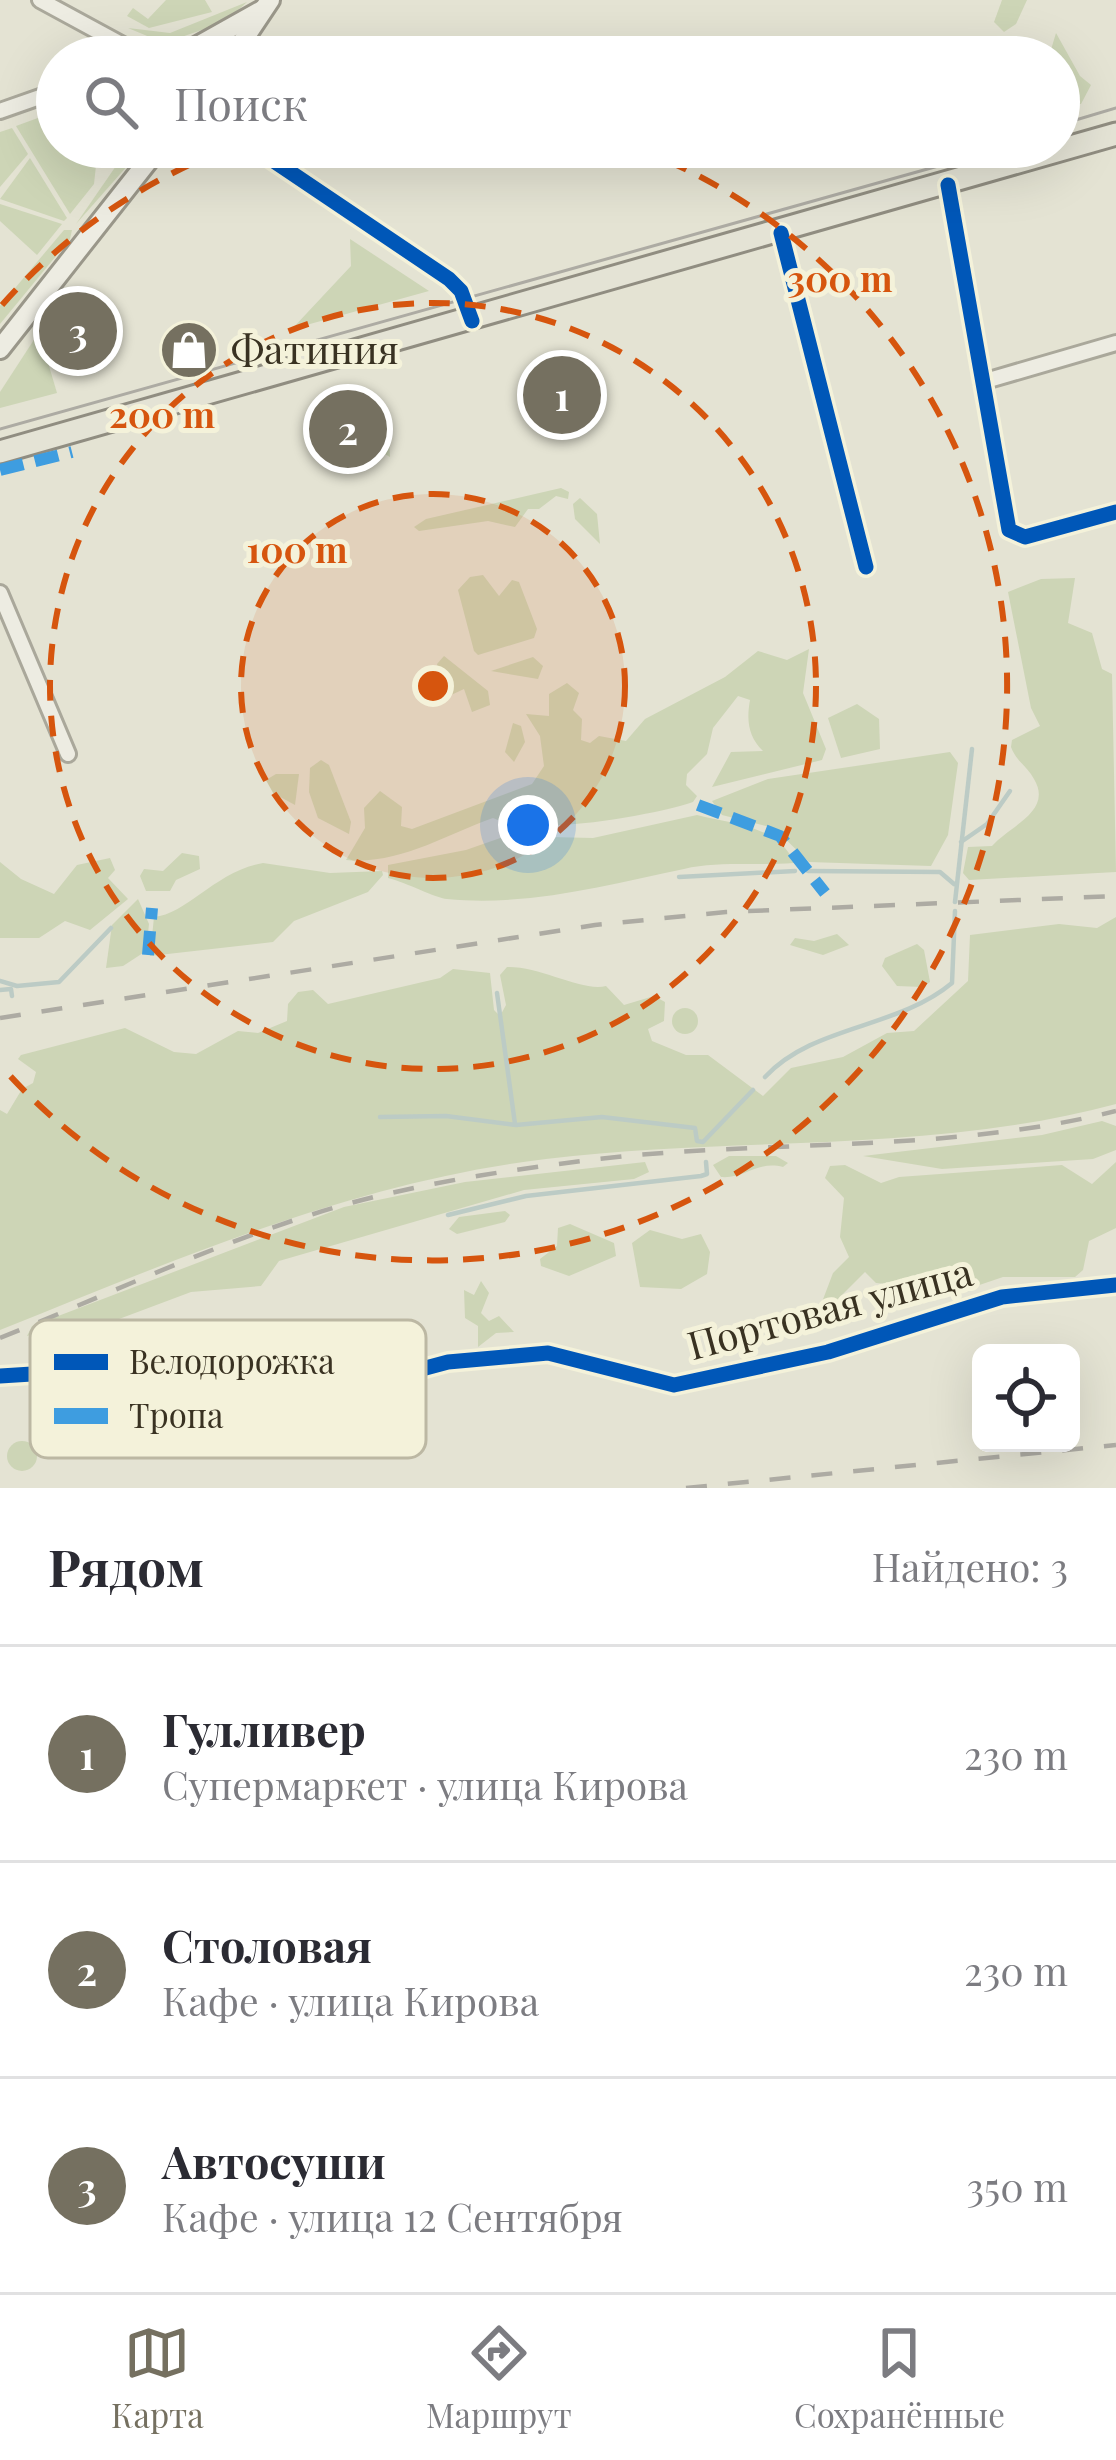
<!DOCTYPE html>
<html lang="ru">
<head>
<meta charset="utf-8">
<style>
  :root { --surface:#fff; --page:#f7f7f7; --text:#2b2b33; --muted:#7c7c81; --line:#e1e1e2; --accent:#757060 }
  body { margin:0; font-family:"Playfair Display",serif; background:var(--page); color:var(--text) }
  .controls { position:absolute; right:36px; bottom:36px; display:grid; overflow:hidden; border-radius:18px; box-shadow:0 12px 48px #0002 }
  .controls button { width:108px; height:108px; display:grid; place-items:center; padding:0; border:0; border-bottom:3px solid var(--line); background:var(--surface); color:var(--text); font:60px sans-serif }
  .you { position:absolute; left:528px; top:825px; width:42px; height:42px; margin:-30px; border:9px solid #fff; border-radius:50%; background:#1a73e8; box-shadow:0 0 0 18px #1a73e833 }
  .badge { display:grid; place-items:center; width:78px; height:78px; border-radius:50%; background:var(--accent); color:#fff; font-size:39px; font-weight:700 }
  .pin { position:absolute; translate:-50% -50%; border:6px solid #fff; box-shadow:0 3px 12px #0006 }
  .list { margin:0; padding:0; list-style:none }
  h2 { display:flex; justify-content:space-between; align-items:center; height:156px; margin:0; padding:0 48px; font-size:51px }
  h2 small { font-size:39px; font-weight:400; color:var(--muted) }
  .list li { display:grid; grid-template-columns:78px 1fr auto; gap:36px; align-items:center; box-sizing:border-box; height:216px; padding:0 48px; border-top:3px solid var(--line) }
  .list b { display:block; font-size:45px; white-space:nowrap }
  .list p { margin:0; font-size:39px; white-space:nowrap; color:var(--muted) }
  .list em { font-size:39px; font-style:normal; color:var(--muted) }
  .icon { flex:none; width:66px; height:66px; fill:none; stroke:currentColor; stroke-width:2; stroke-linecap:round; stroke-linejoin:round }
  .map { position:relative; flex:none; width:1116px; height:1488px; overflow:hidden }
  .search { position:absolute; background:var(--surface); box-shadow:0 12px 48px #0002; left:36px; right:36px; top:36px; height:132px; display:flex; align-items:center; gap:30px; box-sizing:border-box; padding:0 42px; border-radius:66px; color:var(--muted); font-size:45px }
  .sheet { height:804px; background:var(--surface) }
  nav { display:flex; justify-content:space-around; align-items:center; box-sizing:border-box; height:168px; border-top:3px solid var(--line); background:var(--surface); font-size:33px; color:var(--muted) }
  nav a { display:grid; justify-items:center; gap:6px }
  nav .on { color:var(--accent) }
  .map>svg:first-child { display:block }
  .green { fill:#cdd5b6 }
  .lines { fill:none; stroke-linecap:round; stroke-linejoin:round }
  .stream { stroke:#bccbc5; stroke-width:4.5 }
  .street-casing { stroke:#aaa89b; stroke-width:20 }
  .secondary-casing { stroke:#9a978a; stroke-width:24 }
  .primary-casing { stroke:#908d81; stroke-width:27 }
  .street { stroke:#edece2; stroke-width:14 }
  .secondary { stroke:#edece2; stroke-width:18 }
  .primary { stroke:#e4e3d5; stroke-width:21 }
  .tram { stroke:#adaba3; stroke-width:3 }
  .rail { stroke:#adaba3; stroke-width:4.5; stroke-dasharray:21 21; stroke-linecap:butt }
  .quiet { stroke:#3e9de0; stroke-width:12; stroke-dasharray:24 12; stroke-linecap:butt }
  .cycleway-casing { stroke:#f4f2da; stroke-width:22 }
  .cycleway { stroke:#0057b8; stroke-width:15 }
  .ring { fill:none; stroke:#d6550e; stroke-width:6; stroke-dasharray:21 15 }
  .labels { text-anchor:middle; stroke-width:10; stroke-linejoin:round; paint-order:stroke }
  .poi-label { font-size:39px; fill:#393222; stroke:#f4f2da; text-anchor:start }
  .street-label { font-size:39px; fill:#393222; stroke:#f4f2da }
  .key { fill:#f4f2da; stroke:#bcb8a3; stroke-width:3 }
  .key-label { font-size:33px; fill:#393222 }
  .centre { fill:#d6550e; stroke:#f4f2da; stroke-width:6 }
  .ring-label { font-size:36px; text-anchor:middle; font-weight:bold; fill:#d6550e; stroke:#f4f2da; stroke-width:10; stroke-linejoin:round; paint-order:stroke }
</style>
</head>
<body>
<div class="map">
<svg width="1116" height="1488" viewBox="0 0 1116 1488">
  <rect width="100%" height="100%" fill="#e4e3d3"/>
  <g class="green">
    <path d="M166,0H205L212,12L149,28L127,16L133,8L148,19Z"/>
    <path d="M1002,0H1027L1016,24L1004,32L994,22Z"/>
    <path d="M247,2L225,22L164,43L128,28L170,33Z"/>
    <path d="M1056,33L1080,76L1091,85L1081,104L1059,102V57L1050,53Z"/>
    <path d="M57,111V147H98L94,184L70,214L16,126Z"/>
    <path d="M12,128L28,154L0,187V132Z"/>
    <path d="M129,147H144L76,224Z"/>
    <path d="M30,158L67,218L64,221L0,199Z"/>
    <path d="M0,204L62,224L37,255L0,221Z"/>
    <path d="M64,230H72L70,239L0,324V306Z"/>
    <path d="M350,239L429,291L292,329L351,266Z"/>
    <path d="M39,332L57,393L0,408V392Z"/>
    <path d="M362,394L373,395L388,410L390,457L368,444L356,403Z"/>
    <path d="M561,488L569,492L568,499L556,496L539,509H528L515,527L488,521L419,531L414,527L426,519Z"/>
    <path d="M580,498L597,514L600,544L575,519L573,504Z"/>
    <path d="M483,575L499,596L512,580L519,582L537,629L534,638L478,655L474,651L458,590L470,577Z"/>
    <path d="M1075,578L1068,623L1092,633L1102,669L1112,674L1116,872L969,880L963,873L968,847L992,846C1011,825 1053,811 1034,779C1027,766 1016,761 1011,747L1012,740L1040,726L1031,708L1008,592L1041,579Z"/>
    <path d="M809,649L803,693L826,749L822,760L712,787L731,752L763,751C749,737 746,722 750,700L738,696L713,728L707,754L687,774L686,785L697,796L693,802C651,816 531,837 493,818C445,835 399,865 346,860L365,828L364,808L380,791L402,807L401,826L412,829L532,784L544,766L540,736L526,714L549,716V694L567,683L579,693L573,710L582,719L581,740L590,743L599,736L626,741L645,719L725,677L758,651L787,660Z"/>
    <path d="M444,656L488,691L490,705L472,712L464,689L449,696L443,692L437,664Z"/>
    <path d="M533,657L543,666L538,679L491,671Z"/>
    <path d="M857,704L879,719L880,749L841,758L828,718Z"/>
    <path d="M513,723L521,726L525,742L514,762L505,752Z"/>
    <path d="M950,752L958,763L948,835L931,866L809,862L774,828L722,815L712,801L768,779Z"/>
    <path d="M321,760L329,765L351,822L349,834L318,818L309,792L310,768Z"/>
    <path d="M276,774H299L295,805L273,793L266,780Z"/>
    <path d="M697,815C732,824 780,826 794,863C759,866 718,861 684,869C608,885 526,907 447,899C435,898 408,883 388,878V865L466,850L506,836L593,838Z"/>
    <path d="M182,853L199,856L200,869L176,880L170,891H146L140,876L144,869L163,871Z"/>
    <path d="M110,858L115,870L108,878L128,899L90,930L65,921L39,938H0V862L21,879L54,894L77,865Z"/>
    <path d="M263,863L330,873L382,871L383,875L368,892L294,921L273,942L150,956L154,917C187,914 216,871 263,863Z"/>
    <path d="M138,899L149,924L146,951L123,966L106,968L112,925Z"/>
    <path d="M1116,917V1104C930,1154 735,1136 546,1159C353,1182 178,1259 0,1330V1110L7,1114L22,1089L33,1083L36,1072L18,1059L21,1055L125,1028L174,1052L196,1054L238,1031L258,1033L287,1021L288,1004L298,992L313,990L328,1004L440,978L453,969L490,973L494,1010L500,1016L506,1005L500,975L507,967C540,966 582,992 606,986L624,1005L654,996L665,1002L664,1021L648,1029L652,1041L686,1055H708L763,1096L791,1068L843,1057L887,1033L914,1031L968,981L970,935L1059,924L1097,928Z"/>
    <path d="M837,934L849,945L823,955L790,945L795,938L814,941Z"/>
    <path d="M917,944L924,950L930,982L922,987L897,986L882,966L885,958Z"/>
    <circle cx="685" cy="1021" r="13"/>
    <path d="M1102,1121L1116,1126V1150L1093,1159L942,1169L863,1156L1042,1135Z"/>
    <path d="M729,1156H776L788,1163L783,1167C758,1160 745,1179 721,1177L713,1165Z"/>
    <path d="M645,1162L649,1172L634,1179L524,1190L279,1261L261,1286L191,1292L95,1328H59L27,1336L32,1326L344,1207L465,1182Z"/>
    <path d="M1116,1162V1228L1089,1241L1083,1270L1075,1277H1003L941,1298L907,1286L876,1283L865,1272L835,1302H822L833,1273L849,1257L840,1237L844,1198L825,1178L830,1166L845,1165L881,1183L899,1177L1062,1165L1092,1184Z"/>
    <path d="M505,1211L510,1215L505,1222L457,1234L449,1229L459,1217Z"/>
    <path d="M570,1224L614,1243L616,1256L569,1276L541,1266L540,1259L557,1246L558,1228Z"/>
    <path d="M650,1230L682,1239L701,1234L710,1252L707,1274L681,1289L640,1287L632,1243Z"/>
    <path d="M481,1281L489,1293L481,1313L489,1321L499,1316L514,1332L496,1333L478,1347V1326L465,1318L464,1290L474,1295Z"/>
    <circle cx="22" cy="1456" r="15"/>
  </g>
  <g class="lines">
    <g class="stream">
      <path d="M961,842L987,824L1010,791"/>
      <path d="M808,871L940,872L954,884"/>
      <path d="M679,877L795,871"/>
      <path d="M955,902L972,749"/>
      <path d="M0,981L17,986L59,982L111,928"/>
      <path d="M0,990L11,989L12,996"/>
      <path d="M497,993L515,1124"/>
      <path d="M765,1077C813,1025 897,1029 952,983L955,911"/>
      <path d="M380,1117L446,1116L516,1125L602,1117L695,1128L697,1141L703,1142L753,1090"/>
      <path d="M448,1215L526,1196L701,1176L707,1174L706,1162"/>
    </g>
    <g class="street-casing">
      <g id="street">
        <path d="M40,0L145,57"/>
        <path d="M0,111L57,91"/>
        <path d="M253,147L449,279L461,291L472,321"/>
        <path d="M948,185L1009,530L1025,537L1116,512"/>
        <path d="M781,233L866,567"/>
        <path d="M982,382L1116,343"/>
        <path d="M0,593L68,754"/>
        <path d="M0,1376L32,1374L162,1411L222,1412L325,1395L448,1362L548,1353L674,1385L828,1352L1002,1297L1116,1285"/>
      </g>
    </g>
    <g class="secondary-casing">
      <g id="secondary">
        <path d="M178,57L262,10"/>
        <path d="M232,57L270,0"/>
        <path d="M0,349L159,147"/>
      </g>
    </g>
    <g class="primary-casing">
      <path id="primary" d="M0,452L1116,134"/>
    </g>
    <use href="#street" class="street"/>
    <use href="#secondary" class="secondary"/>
    <use href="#primary" class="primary"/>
    <g class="tram">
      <path d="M1059,125L1116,108"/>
      <path d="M0,429L1006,147"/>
    </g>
    <g class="rail">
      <path d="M0,1018L595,925L726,912L1116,896"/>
      <path d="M0,1338C112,1293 224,1239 340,1206C418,1184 501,1171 582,1161C760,1138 940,1155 1116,1111"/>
      <path d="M686,1488L1116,1445"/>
    </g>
    <g class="quiet">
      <path d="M0,470L72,452"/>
      <path d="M698,805L780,836L825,893"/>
      <path d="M148,955L152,908"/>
    </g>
    <g class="cycleway-casing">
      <g id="cycleway">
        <path d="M253,147L449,279L461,291L472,321"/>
        <path d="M948,185L1009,530L1025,537L1116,512"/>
        <path d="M781,233L866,567"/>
        <path d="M0,1376L32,1374L162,1411L222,1412L325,1395L448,1362L548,1353L674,1385L828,1352L1002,1297L1116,1285"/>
      </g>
    </g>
    <use href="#cycleway" class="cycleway"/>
  </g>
  <circle cx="433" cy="686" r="192" fill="#d6550e" fill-opacity=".12"/>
  <g class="ring">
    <circle cx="433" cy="686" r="192"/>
    <circle cx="433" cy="686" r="383"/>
    <path d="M2 305A575 575 0 0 1 232 147M634 147A575 575 0 1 1 2 1067"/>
  </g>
  <defs>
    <g id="shop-disc" transform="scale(3)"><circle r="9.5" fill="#757060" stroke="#f4f2da"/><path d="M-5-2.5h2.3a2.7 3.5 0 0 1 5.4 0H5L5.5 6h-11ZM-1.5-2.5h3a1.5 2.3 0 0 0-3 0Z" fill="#fff"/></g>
  </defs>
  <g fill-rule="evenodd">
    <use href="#shop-disc" x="189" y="350"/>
  </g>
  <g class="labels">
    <g class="poi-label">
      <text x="231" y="364">Фатиния</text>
    </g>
    <g class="street-label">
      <text transform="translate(830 1309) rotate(-15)" y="14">Портовая улица</text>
    </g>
  </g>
  <rect x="30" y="1320" width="396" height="138" rx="18" class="key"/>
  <rect x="54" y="1354" width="54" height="16" fill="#0057b8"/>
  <rect x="54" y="1408" width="54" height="16" fill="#3e9de0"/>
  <g class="key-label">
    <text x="129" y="1374">Велодорожка</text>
    <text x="129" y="1428">Тропа</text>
  </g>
  <circle cx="433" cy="686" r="18" class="centre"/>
  <g class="ring-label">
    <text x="840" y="292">300 m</text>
    <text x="162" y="428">200 m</text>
    <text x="297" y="563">100 m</text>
  </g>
</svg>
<div class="controls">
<button><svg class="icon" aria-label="locate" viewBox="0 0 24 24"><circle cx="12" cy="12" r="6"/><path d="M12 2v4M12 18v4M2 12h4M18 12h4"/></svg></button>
</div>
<div class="you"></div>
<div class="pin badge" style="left:562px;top:395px">1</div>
<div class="pin badge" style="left:348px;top:429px">2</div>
<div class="pin badge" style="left:78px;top:331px">3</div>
<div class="search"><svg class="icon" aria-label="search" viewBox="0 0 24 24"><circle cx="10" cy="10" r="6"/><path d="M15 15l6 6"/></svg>Поиск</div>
</div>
<section class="sheet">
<h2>Рядом<small>Найдено: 3</small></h2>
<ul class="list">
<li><span class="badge">1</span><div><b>Гулливер</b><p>Супермаркет · улица Кирова</p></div><em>230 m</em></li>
<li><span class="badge">2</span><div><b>Столовая</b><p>Кафе · улица Кирова</p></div><em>230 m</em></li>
<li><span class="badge">3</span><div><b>Автосуши</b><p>Кафе · улица 12 Сентября</p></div><em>350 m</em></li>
</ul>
</section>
<nav>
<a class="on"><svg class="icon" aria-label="map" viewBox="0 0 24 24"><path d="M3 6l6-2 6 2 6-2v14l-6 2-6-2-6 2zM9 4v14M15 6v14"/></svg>Карта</a>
<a><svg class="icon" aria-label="directions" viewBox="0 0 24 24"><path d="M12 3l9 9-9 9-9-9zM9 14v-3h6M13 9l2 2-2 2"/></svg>Маршрут</a>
<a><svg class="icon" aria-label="saved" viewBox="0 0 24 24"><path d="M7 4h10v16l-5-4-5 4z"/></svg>Сохранённые</a>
</nav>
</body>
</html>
